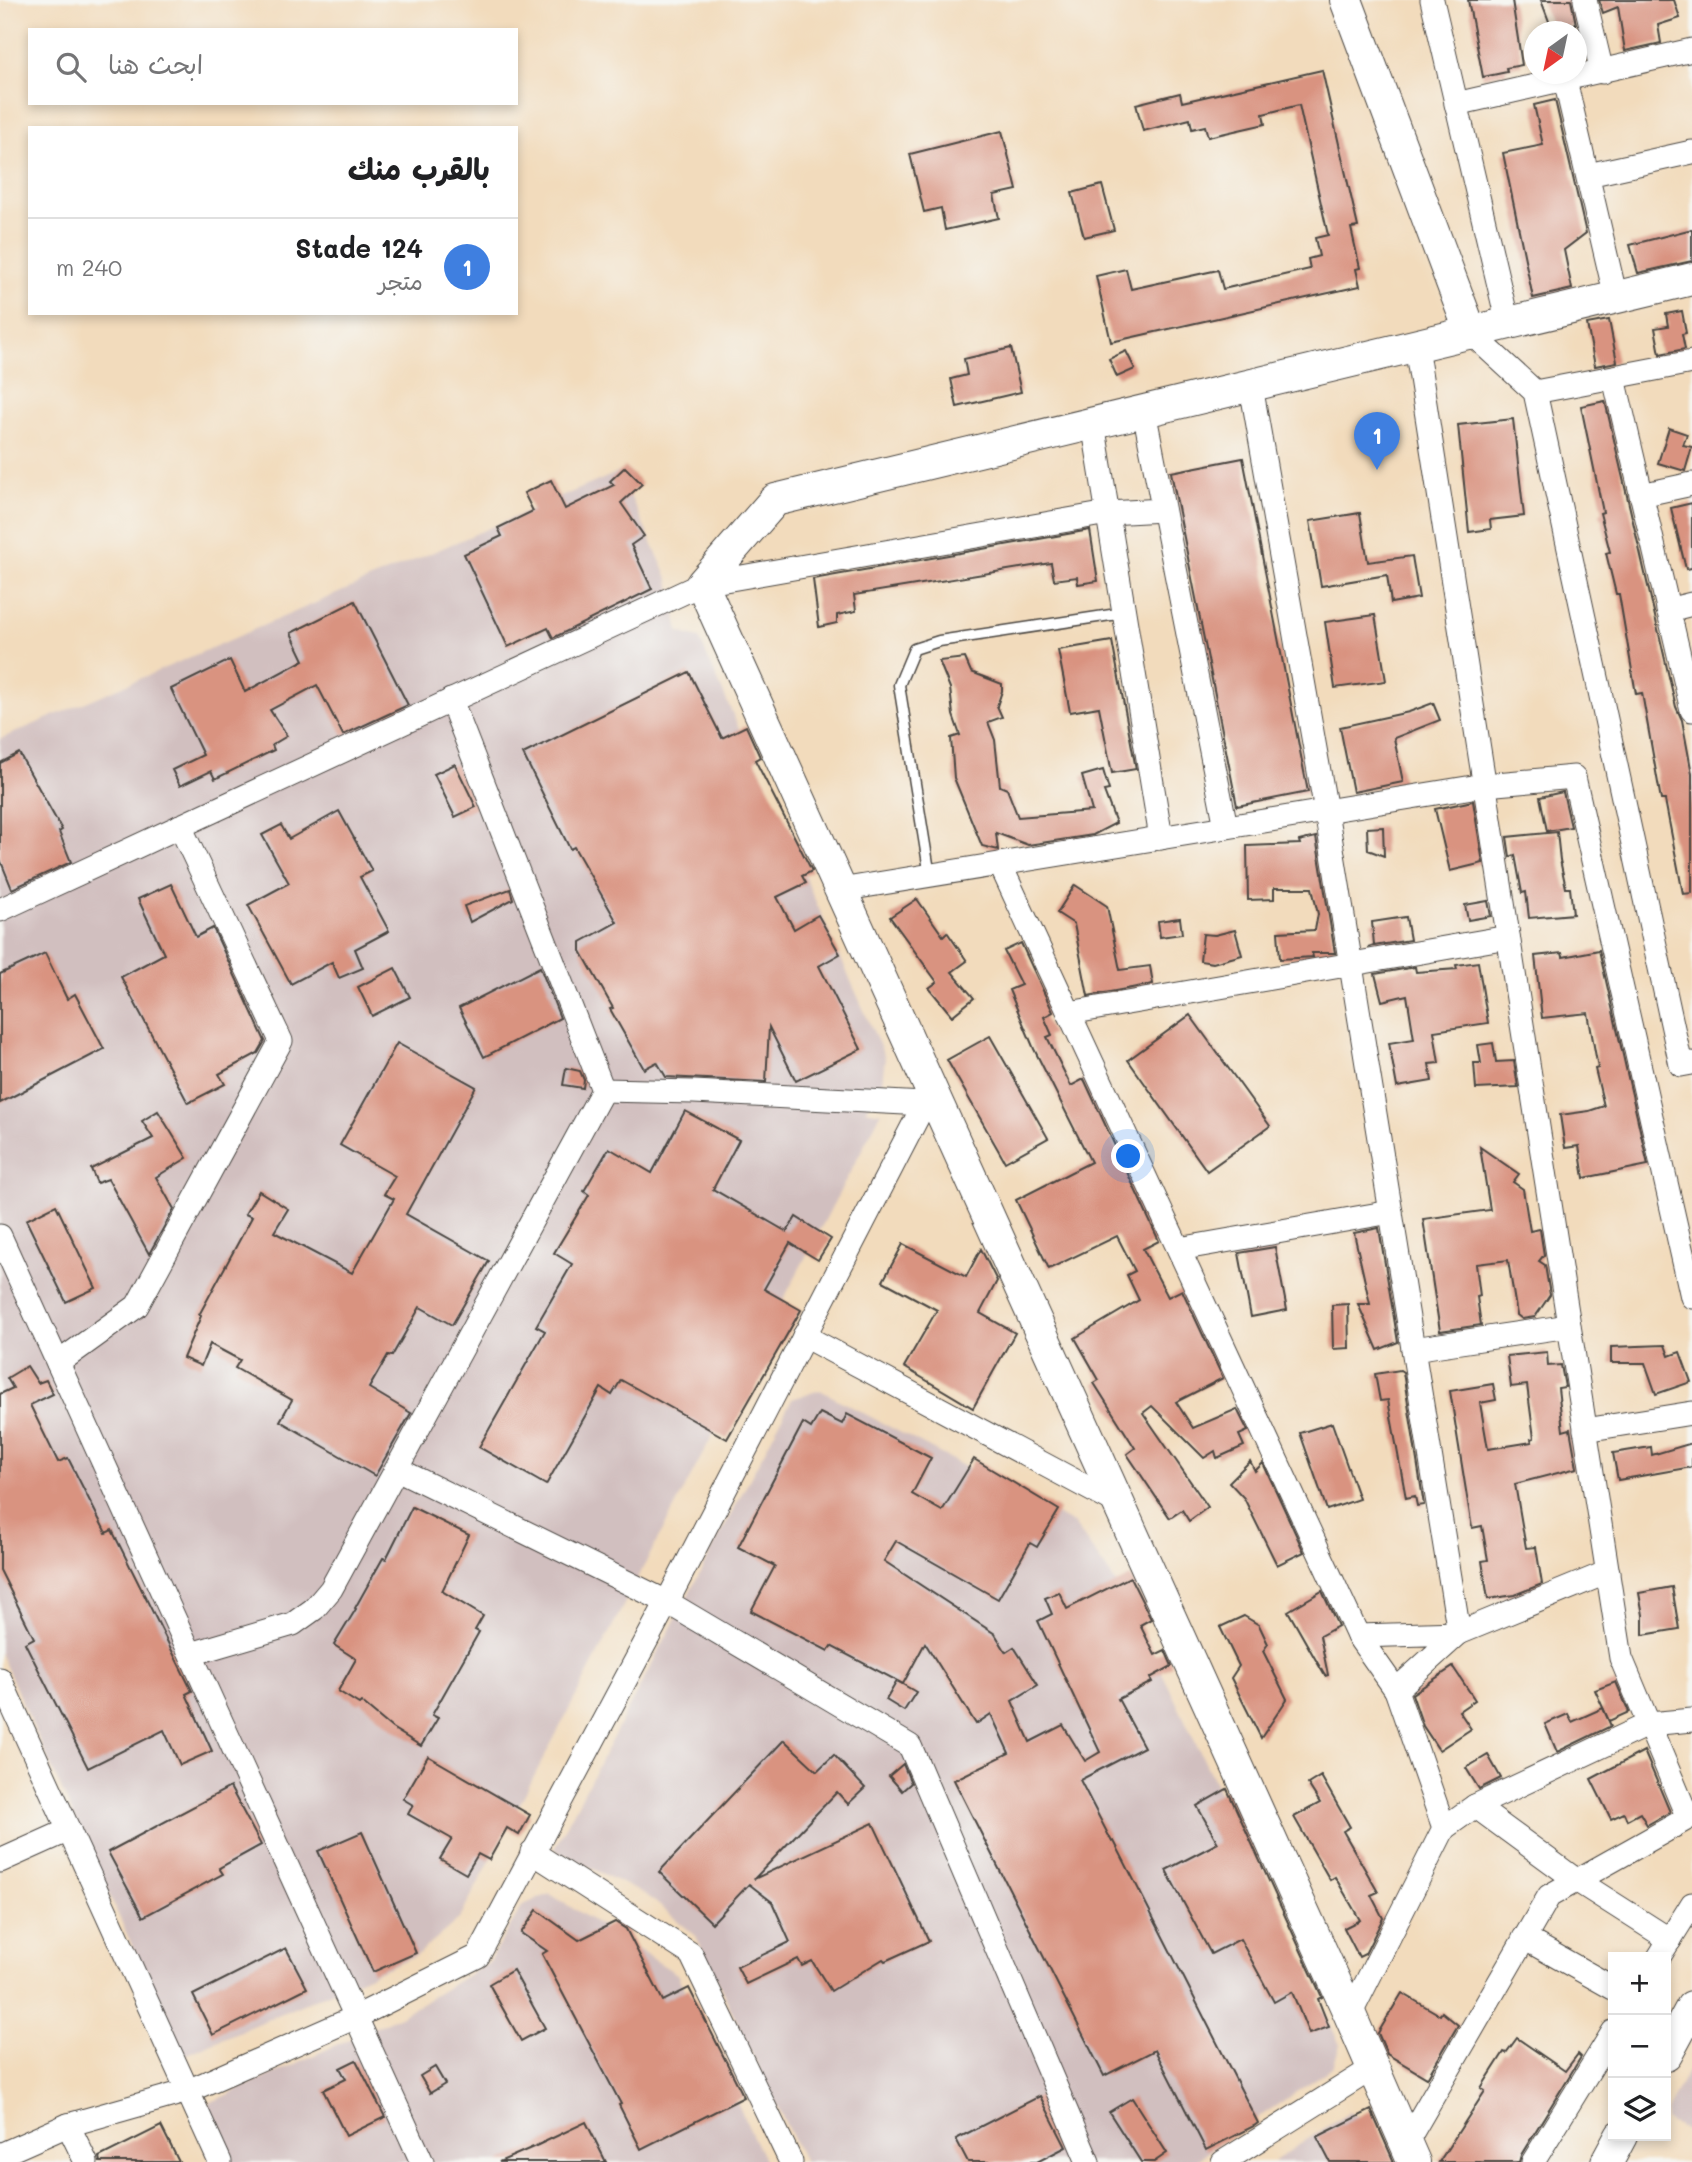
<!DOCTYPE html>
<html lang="ar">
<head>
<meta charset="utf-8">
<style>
  :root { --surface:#fff; --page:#f2f2f2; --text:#202124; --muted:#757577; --line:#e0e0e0; --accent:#b45309 }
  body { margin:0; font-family:Mali,"Playpen Sans Arabic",sans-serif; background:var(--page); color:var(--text); direction:rtl }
  .controls { position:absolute; right:21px; bottom:21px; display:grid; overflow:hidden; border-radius:0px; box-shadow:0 4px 10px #0003 }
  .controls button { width:63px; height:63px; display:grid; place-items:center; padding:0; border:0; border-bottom:2px solid var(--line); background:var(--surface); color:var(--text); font:35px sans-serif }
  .compass { position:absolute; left:1524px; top:21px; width:63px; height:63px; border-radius:50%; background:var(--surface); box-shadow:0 4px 10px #0003; rotate:213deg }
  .you { position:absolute; left:1129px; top:1157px; width:24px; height:24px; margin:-18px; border:5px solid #fff; border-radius:50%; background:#1a73e8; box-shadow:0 0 0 10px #1a73e833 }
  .badge { display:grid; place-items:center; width:46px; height:46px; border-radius:50%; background:var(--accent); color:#fff; font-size:23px; font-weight:700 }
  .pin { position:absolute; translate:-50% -58px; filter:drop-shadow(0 2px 4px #0008) }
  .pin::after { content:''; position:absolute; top:37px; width:24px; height:21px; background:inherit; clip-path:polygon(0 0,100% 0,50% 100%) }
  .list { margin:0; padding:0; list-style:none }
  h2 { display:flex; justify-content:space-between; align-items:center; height:91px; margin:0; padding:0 28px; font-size:30px }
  h2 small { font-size:23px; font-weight:400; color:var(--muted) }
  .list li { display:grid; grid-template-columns:46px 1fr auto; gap:21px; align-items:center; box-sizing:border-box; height:98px; padding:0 28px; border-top:2px solid var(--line) }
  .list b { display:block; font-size:26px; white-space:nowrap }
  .list p { margin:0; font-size:23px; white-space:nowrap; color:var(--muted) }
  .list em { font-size:23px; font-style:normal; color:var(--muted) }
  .icon { flex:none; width:38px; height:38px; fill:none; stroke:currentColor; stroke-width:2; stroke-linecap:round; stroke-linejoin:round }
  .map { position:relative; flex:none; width:1692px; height:2162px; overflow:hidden; direction:ltr }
  .search { position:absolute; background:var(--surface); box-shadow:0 4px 10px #0003; left:28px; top:28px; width:490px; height:77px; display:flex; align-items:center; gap:18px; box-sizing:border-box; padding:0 24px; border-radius:0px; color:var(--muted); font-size:26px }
  .panel { position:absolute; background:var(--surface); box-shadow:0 4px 10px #0003; left:28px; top:126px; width:490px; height:189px; border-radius:0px; direction:rtl }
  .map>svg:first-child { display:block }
  .industrial { fill:#d1bfbf }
  .building { fill:#d99380 }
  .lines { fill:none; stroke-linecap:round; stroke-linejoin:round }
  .lane-casing { stroke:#494541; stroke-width:13 }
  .street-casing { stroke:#494541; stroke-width:25 }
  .secondary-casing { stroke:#494541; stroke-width:34 }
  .lane { stroke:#fff; stroke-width:10 }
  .street { stroke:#fff; stroke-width:23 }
  .secondary { stroke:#fff; stroke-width:32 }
</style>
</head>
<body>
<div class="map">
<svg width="1692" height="2162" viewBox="0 0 1692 2162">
  <rect width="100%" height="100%" fill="#f6f6f2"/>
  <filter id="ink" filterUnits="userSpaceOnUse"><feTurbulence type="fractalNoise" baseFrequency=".0143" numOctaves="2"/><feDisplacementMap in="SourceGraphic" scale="14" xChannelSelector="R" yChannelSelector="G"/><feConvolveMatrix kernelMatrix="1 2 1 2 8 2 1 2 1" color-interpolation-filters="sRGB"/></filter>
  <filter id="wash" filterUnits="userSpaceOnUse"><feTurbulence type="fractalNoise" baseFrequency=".00686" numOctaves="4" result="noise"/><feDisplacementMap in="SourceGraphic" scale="28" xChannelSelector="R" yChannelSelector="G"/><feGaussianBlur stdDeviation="1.57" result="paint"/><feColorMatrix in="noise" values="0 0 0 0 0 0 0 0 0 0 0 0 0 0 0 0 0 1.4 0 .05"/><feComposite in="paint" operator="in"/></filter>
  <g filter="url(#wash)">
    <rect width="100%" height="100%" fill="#f2dbbc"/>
    <g class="industrial">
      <path d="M619,472L669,580L679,632L699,638L885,1058L882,1082L865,1110L881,1113L460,1918L417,1955L182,2056L0,1653V739Z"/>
      <path d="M820,1390L1075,1525L1127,1599L1340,2045L1333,2067L1193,2162H804L696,1936L649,1897L554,1849L792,1399Z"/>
      <path d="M550,1894L677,1974L765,2162H231L205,2105L400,2016L488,1963L523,1905Z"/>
      <path d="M1692,2062V2136L1666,2119V2113Z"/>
      <path d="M1349,2112L1369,2121L1387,2162H1273Z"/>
    </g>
    <g id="blocks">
      <g class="building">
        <path d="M1468,0H1512L1522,65L1506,68L1507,72L1483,77Z"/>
        <path d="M1541,0H1571L1576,24L1553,32Z"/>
        <path d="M1599,0H1674L1680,18L1658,25L1661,43L1625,51L1618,7L1603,13Z"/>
        <path d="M1322,70L1358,227L1351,228L1360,268L1356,269L1360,286L1111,342L1096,276L1126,269L1131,289L1218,270L1223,289L1310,269L1308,259L1319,256L1315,238L1328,235L1299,105L1263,114L1265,124L1208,137L1205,126L1192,129L1190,119L1143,131L1136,104L1180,93L1182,102Z"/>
        <path d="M1555,100L1586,233L1564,250L1572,289L1533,298L1503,153L1543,145L1534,105Z"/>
        <path d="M1002,131L1017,190L994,195L999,218L945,230L941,208L924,212L910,154Z"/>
        <path d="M1102,185L1114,230L1084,237L1072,193Z"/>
        <path d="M1692,229V261L1638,273L1630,245Z"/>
        <path d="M1682,311L1686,333L1682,334L1685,349L1660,354L1655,328L1668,326L1666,314Z"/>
        <path d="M1609,320L1617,362L1595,366L1587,324Z"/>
        <path d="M1011,348L1021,392L957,407L951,379L967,375L964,359Z"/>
        <path d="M1126,351L1135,369L1117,377L1109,359Z"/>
        <path d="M1605,401L1676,707L1682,720L1692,774V893L1683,894L1665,800H1661L1642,693L1636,694L1619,594H1616L1606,553L1610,552L1600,513L1603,512L1581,406Z"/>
        <path d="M1513,419L1524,516L1490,520L1491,529L1469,532L1458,425Z"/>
        <path d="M1669,428L1687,434L1683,445L1692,447L1685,471L1658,463Z"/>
        <path d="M1243,458L1308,792L1237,806L1171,472Z"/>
        <path d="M625,467L642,484L621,503L644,536L631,545L652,589L553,638L548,628L508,647L464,554L502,536L498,528L533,511L524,493L551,480L565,509L614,485L610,481Z"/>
        <path d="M1692,503V568L1686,569L1671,508Z"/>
        <path d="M1360,513L1368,562L1412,556L1419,598L1391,603L1387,575L1321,586L1310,521Z"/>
        <path d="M1090,530L1098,581L1078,584L1077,577L1054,580L1051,563L854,595L856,611L837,615V623L819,627L813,579Z"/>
        <path d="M355,601L408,705L343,735L317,685L270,710L287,736L272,745L274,750L215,779L211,771L180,786L172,770L203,755L171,689L230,660L245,692L304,660L291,633Z"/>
        <path d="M1375,615L1386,681L1335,688L1325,622Z"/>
        <path d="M1112,641L1136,769L1112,773L1099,707L1070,712L1058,650Z"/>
        <path d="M965,658L971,672L1002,684V691L997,706L1002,717L988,722L995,740L1000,786L1007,789L1018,817L1092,811L1082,776L1103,770L1109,790L1104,791L1116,823L1093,835L1028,845L996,833L998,850L982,846L954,778L951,738L960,735L953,715L950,688L939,661Z"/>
        <path d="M689,672L722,738L746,726L760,757L755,760L812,871L802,876L806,883L777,897L794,929L818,915L840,954L819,966L861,1049L796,1081L769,1027L766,1082L666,1077L657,1062L644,1069L610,1009L613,1008L581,951V942L617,922L574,847L570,849L523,754Z"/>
        <path d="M1433,703L1440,720L1394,738L1403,782L1353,792L1340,727L1409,712Z"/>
        <path d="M19,753L62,830L59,832L71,862L12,889L0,859V763Z"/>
        <path d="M455,764L476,807L455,817L434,774Z"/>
        <path d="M1563,792L1571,827L1547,831L1540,797Z"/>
        <path d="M1473,801L1483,863L1450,871L1435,809Z"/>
        <path d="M339,811L372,871L360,877L389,931L355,949L363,968L339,978L332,962L291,984L248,905L289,883L262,835L281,825L289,839Z"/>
        <path d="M1383,827L1384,856L1368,850L1367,828Z"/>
        <path d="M1557,832L1560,860L1566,888H1570L1573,914L1529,918L1526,892L1522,893L1515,855L1510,857L1507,837Z"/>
        <path d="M1316,837L1335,953H1312L1313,957L1280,959L1278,932L1315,930L1318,914L1312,888H1274V899L1248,900L1247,846L1300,844L1299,841Z"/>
        <path d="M171,884L196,937L213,928L265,1041L258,1053L219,1074L225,1084L188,1103L121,977L164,954L138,899Z"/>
        <path d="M1075,885L1107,906L1120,970L1150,966L1153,984L1088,996L1074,924L1057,913Z"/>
        <path d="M510,889L513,899L470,922L464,906Z"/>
        <path d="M917,899L943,936L947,932L967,961L952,972L974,998L952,1016L929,988L937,982L890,917Z"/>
        <path d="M1488,901L1491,916L1468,920L1465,905Z"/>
        <path d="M1406,917L1410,940L1368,947L1374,945L1372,922Z"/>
        <path d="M1180,918L1182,934L1160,937L1158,921Z"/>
        <path d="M1235,930L1242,955L1213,963L1200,961L1203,934L1215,935Z"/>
        <path d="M1021,943L1053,1012L1044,1017L1052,1035L1047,1037L1071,1086L1084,1079L1159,1241L1143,1249L1168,1297L1182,1290L1223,1378L1176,1402L1193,1428L1237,1409L1248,1431L1239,1435L1244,1446L1217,1458L1215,1451L1204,1458L1152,1406L1143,1413L1208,1507L1189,1521L1182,1510L1170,1518L1127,1454L1135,1448L1094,1383L1099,1380L1075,1338L1139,1300L1127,1275L1135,1271L1117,1236L1049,1269L1016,1200L1091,1162L1034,1049L1009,990L1021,985L1004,951Z"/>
        <path d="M1599,950L1648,1165L1584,1178L1579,1146L1565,1148L1560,1115L1589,1111L1604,1106L1595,1069L1598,1068L1588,1013L1542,1018L1535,956L1562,953L1563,957Z"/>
        <path d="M45,953L67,999L75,994L104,1049L0,1103V974Z"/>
        <path d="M1478,962L1488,1023L1434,1031L1439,1063L1429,1064L1432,1081L1397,1087L1389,1043L1414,1039L1407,995L1382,1001L1375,974L1415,967L1416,972L1457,969L1456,965Z"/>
        <path d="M540,967L560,1018L484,1057L459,1008Z"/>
        <path d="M395,968L410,997L372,1016L358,987Z"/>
        <path d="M1190,1015L1270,1126L1207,1171L1128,1060Z"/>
        <path d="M990,1036L1048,1138L1005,1162L947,1060Z"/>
        <path d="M397,1043L476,1087L406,1214L489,1261L452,1325L420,1307L392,1356L388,1355L369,1388L411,1413L375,1476L280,1421L292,1400L235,1368L240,1360L210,1344L201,1366L183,1358L201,1316L199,1315L252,1217L245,1214L259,1191L288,1209L274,1232L352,1273L394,1199L384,1194L395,1176L340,1145Z"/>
        <path d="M1493,1043L1496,1062L1514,1061L1518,1087L1476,1089L1474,1063H1481L1478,1045Z"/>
        <path d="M566,1068L580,1071L584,1080L583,1088L563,1085Z"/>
        <path d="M158,1111L187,1158L156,1177L174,1209L149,1254L108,1179L97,1183L91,1169L153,1138L142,1121Z"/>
        <path d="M685,1111L739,1140L713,1189L787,1232L796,1217L831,1239L818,1260L790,1243L764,1289L801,1310L727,1439L621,1380L612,1395L601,1388L546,1485L479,1447L545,1331L536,1326L572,1264L554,1253L589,1195L584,1191L609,1148L652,1173Z"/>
        <path d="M1480,1147L1519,1174L1513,1182L1523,1189L1530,1231L1540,1229L1544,1255L1539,1261L1545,1265L1550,1295L1535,1317L1522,1319L1517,1315L1508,1260L1476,1264L1480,1296L1477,1297L1481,1325L1440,1331L1423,1219L1490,1210Z"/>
        <path d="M56,1205L96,1288L66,1302L26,1220Z"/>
        <path d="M1379,1228L1398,1342L1378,1350L1358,1304H1370L1354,1233Z"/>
        <path d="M903,1244L966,1277L981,1249L997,1281L980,1313L1015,1333L973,1408L904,1367L937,1310L883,1281Z"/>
        <path d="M1275,1247L1287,1310L1251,1317L1239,1253Z"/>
        <path d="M1348,1304L1349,1348L1333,1349L1332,1305Z"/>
        <path d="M1665,1345L1669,1356L1680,1352L1691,1382L1656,1394L1645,1363H1611V1347Z"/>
        <path d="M1547,1352L1548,1366L1561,1365L1565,1387L1558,1388L1563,1431L1570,1429L1577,1468L1515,1484L1526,1548L1536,1547L1542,1584L1514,1595L1488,1599L1482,1561L1488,1560L1482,1526L1472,1528L1450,1391L1493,1384L1496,1400L1480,1403L1488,1449L1532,1442L1531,1439L1534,1438L1527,1385L1511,1387L1507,1356Z"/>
        <path d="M27,1366L38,1383L46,1380L53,1394L30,1405L58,1462L68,1458L106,1533L112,1530L192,1691L186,1694L212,1751L180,1765L164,1730L88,1768L25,1643L34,1638L0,1570V1394L13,1388L7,1378Z"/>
        <path d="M1400,1370L1403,1372L1424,1505L1417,1506L1415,1496L1406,1498L1388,1400L1380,1401L1375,1374Z"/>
        <path d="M820,1413L842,1424L847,1414L931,1458L912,1494L942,1511L974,1459L1059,1510L1037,1547L1030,1543L998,1599L896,1541L884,1561L995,1634L1006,1652L1014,1647L1038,1685L1012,1701L1030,1742L1063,1725L1085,1761L1100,1752L1038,1621L1052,1614L1045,1598L1059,1592L1067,1609L1130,1577L1151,1619L1140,1625L1155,1655L1165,1650L1172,1666L1150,1678L1152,1682L1118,1699L1144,1747L1080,1780L1112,1842L1114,1841L1258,2123L1254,2126L1206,2150L1155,2050L1104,2076L954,1780L1009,1753L991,1714L976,1724L925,1643L903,1684L831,1646L828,1651L751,1611L775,1566L738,1547L803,1423L811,1428Z"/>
        <path d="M1332,1423L1359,1499L1327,1510L1300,1433Z"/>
        <path d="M1692,1443V1467L1618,1480L1613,1453L1651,1447L1652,1455Z"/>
        <path d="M1250,1461L1255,1471L1263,1463L1304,1552L1277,1565L1244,1498L1229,1482Z"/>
        <path d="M412,1507L469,1535L442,1591L483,1616L475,1630L479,1632L432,1715L438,1718L421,1746L392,1728L361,1702L359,1704L338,1691L356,1659L334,1645L356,1609L355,1608L383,1558L386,1559Z"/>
        <path d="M1672,1587L1679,1629L1643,1635V1615L1639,1593Z"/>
        <path d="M1322,1591L1338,1626L1320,1636L1328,1675L1325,1676L1288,1611Z"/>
        <path d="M1244,1616L1259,1625L1268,1644L1263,1651L1287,1699L1261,1738L1231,1678L1239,1666L1220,1627Z"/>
        <path d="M1453,1667L1475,1700L1459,1711L1471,1729L1439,1750L1423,1726L1412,1694Z"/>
        <path d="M897,1681L916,1692L904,1711L886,1700Z"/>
        <path d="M1616,1682L1629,1712L1609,1721L1595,1690Z"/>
        <path d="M1603,1708L1611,1726L1557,1752L1545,1724L1568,1714L1572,1722Z"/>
        <path d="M784,1740L817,1771L834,1755L865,1788L848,1804L837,1792L754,1879L873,1823L929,1941L885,1961L883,1959L831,1991L812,1961L802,1966L798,1959L746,1984L737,1967L790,1942L772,1902L749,1884L712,1923L659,1872Z"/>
        <path d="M1644,1751L1670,1812L1647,1825L1640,1813L1627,1820L1624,1813L1611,1819L1591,1779Z"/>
        <path d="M1488,1755L1501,1778L1479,1789L1466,1768Z"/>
        <path d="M428,1756L530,1815L519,1835L507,1828L489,1860L478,1854L466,1874L440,1859L452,1839L408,1814L413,1805L403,1799Z"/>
        <path d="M903,1764L911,1783L902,1791L889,1776Z"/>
        <path d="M1321,1776L1350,1827L1343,1831L1378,1892L1371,1895L1383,1918L1365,1954L1359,1957L1344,1928L1360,1920L1335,1877L1330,1880L1294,1817L1320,1803L1308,1784Z"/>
        <path d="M230,1787L261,1845L219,1868L223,1874L143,1917L108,1852Z"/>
        <path d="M1227,1789L1322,1997L1318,1999L1329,2027L1309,2034L1292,1992L1274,2002L1240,1939L1211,1954L1166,1870L1218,1843L1197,1806Z"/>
        <path d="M362,1832L416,1953L373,1972L318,1851Z"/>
        <path d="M537,1910L579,1940L615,1922L626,1929L663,2001L689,1988L744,2097L641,2149L619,2105L621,2104L542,1954L547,1951L521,1933Z"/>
        <path d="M286,1948L307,1988L213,2035L193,1995Z"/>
        <path d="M513,1970L545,2028L521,2041L489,1984Z"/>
        <path d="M1402,1993L1440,2015L1442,2012L1458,2025L1427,2078L1387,2054L1378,2033Z"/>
        <path d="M1517,2038L1565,2071L1578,2054L1581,2057L1521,2155L1519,2162H1439L1485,2091L1481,2088L1504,2052L1506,2053Z"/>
        <path d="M356,2060L385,2117L346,2136L323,2090L346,2079L340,2068Z"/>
        <path d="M435,2067L445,2084L430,2093L420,2076Z"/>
        <path d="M1040,2096L1066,2147L1037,2162H968L956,2139Z"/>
        <path d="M1132,2098L1167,2153L1154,2162H1141L1109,2112Z"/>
        <path d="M1371,2110L1394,2162H1330L1317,2137Z"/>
        <path d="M586,2122L606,2162H499L538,2145Z"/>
        <path d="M161,2126L179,2162H100L99,2157Z"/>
      </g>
    </g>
  </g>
  <g filter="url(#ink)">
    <use href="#blocks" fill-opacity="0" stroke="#494541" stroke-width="2"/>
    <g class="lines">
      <g class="lane-casing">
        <path id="lane" d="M930,876L899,685L914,649L939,641L1124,613"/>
      </g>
      <g class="street-casing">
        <g id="street">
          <path d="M1432,0L1508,324"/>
          <path d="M1585,0L1602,72"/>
          <path d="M1565,80L1616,298"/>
          <path d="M1456,104L1692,50"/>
          <path d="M1588,175L1692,152"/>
          <path d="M1471,333L1535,392L1681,1065L1692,1063"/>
          <path d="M1614,378L1692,710"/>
          <path d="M1251,386L1326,811L1459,1633L1608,1572"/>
          <path d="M1535,392L1692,362"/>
          <path d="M1144,411L1226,827"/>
          <path d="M1093,423L1161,838"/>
          <path d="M1641,495L1692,484"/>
          <path d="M1668,610L1692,604"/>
          <path d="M1000,864L1358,1636L1396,1690L1444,1828L1350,2015"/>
          <path d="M840,890L1485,785L1574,777L1692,1297"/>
          <path d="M0,910L702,584L1108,513L1163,510"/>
          <path d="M1069,1013L1508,937"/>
          <path d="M603,1090L694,1092L924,1104"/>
          <path d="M0,1236L422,2162"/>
          <path d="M1179,1249L1391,1212"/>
          <path d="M804,1336L1120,1505"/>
          <path d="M1413,1349L1569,1326"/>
          <path d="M58,1363L137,1306L281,1041L180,826"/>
          <path d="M1585,1430L1692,1413"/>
          <path d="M397,1469L667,1602L910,1746L1088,2162"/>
          <path d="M1358,1636L1459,1633L1396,1690"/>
          <path d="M191,1654L293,1624L314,1609L331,1589L603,1090L451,700"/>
          <path d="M0,1679L220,2162"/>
          <path d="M1475,1806L1576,1880L1670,1940"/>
          <path d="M1444,1828L1475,1806L1649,1724L1692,1720"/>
          <path d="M532,1852L691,1954L791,2162"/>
          <path d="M0,1861L69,1830"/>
          <path d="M1524,1938L1613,1988"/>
          <path d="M1659,1957L1692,1904"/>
          <path d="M68,2125L86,2162"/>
          <path d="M1406,2143L1549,1896L1688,1818L1621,1658L1416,346"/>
          <path d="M0,2155L68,2125L188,2091L356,2017L478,1956L667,1602L932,1089"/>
          <path d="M1223,2162L1373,2068"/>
          <path d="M1533,2162L1613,2032"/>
        </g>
      </g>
      <g class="secondary-casing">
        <g id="secondary">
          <path d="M1346,0L1471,333"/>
          <path d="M1666,2055L1692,2007"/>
          <path d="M1414,2162L1350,2015L702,584L775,500L1692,279"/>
          <path d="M1607,2162L1621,2136"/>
        </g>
      </g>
      <use href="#lane" class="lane"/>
      <use href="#street" class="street"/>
      <use href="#secondary" class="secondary"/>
    </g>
  </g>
</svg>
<div class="controls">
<button>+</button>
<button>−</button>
<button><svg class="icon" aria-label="layers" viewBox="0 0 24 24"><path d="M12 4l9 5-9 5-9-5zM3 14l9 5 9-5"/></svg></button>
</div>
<svg class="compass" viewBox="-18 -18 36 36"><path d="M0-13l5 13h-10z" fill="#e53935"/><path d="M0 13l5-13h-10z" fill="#757577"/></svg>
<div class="you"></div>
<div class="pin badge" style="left:1377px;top:470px;background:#3f7fe0">1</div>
<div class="search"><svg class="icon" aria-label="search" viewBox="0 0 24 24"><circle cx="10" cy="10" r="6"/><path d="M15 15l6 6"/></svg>ابحث هنا</div>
<section class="panel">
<h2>بالقرب منك<small></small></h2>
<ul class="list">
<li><span class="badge" style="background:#3f7fe0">1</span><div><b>Stade 124</b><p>متجر</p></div><em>240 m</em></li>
</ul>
</section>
</div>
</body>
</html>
